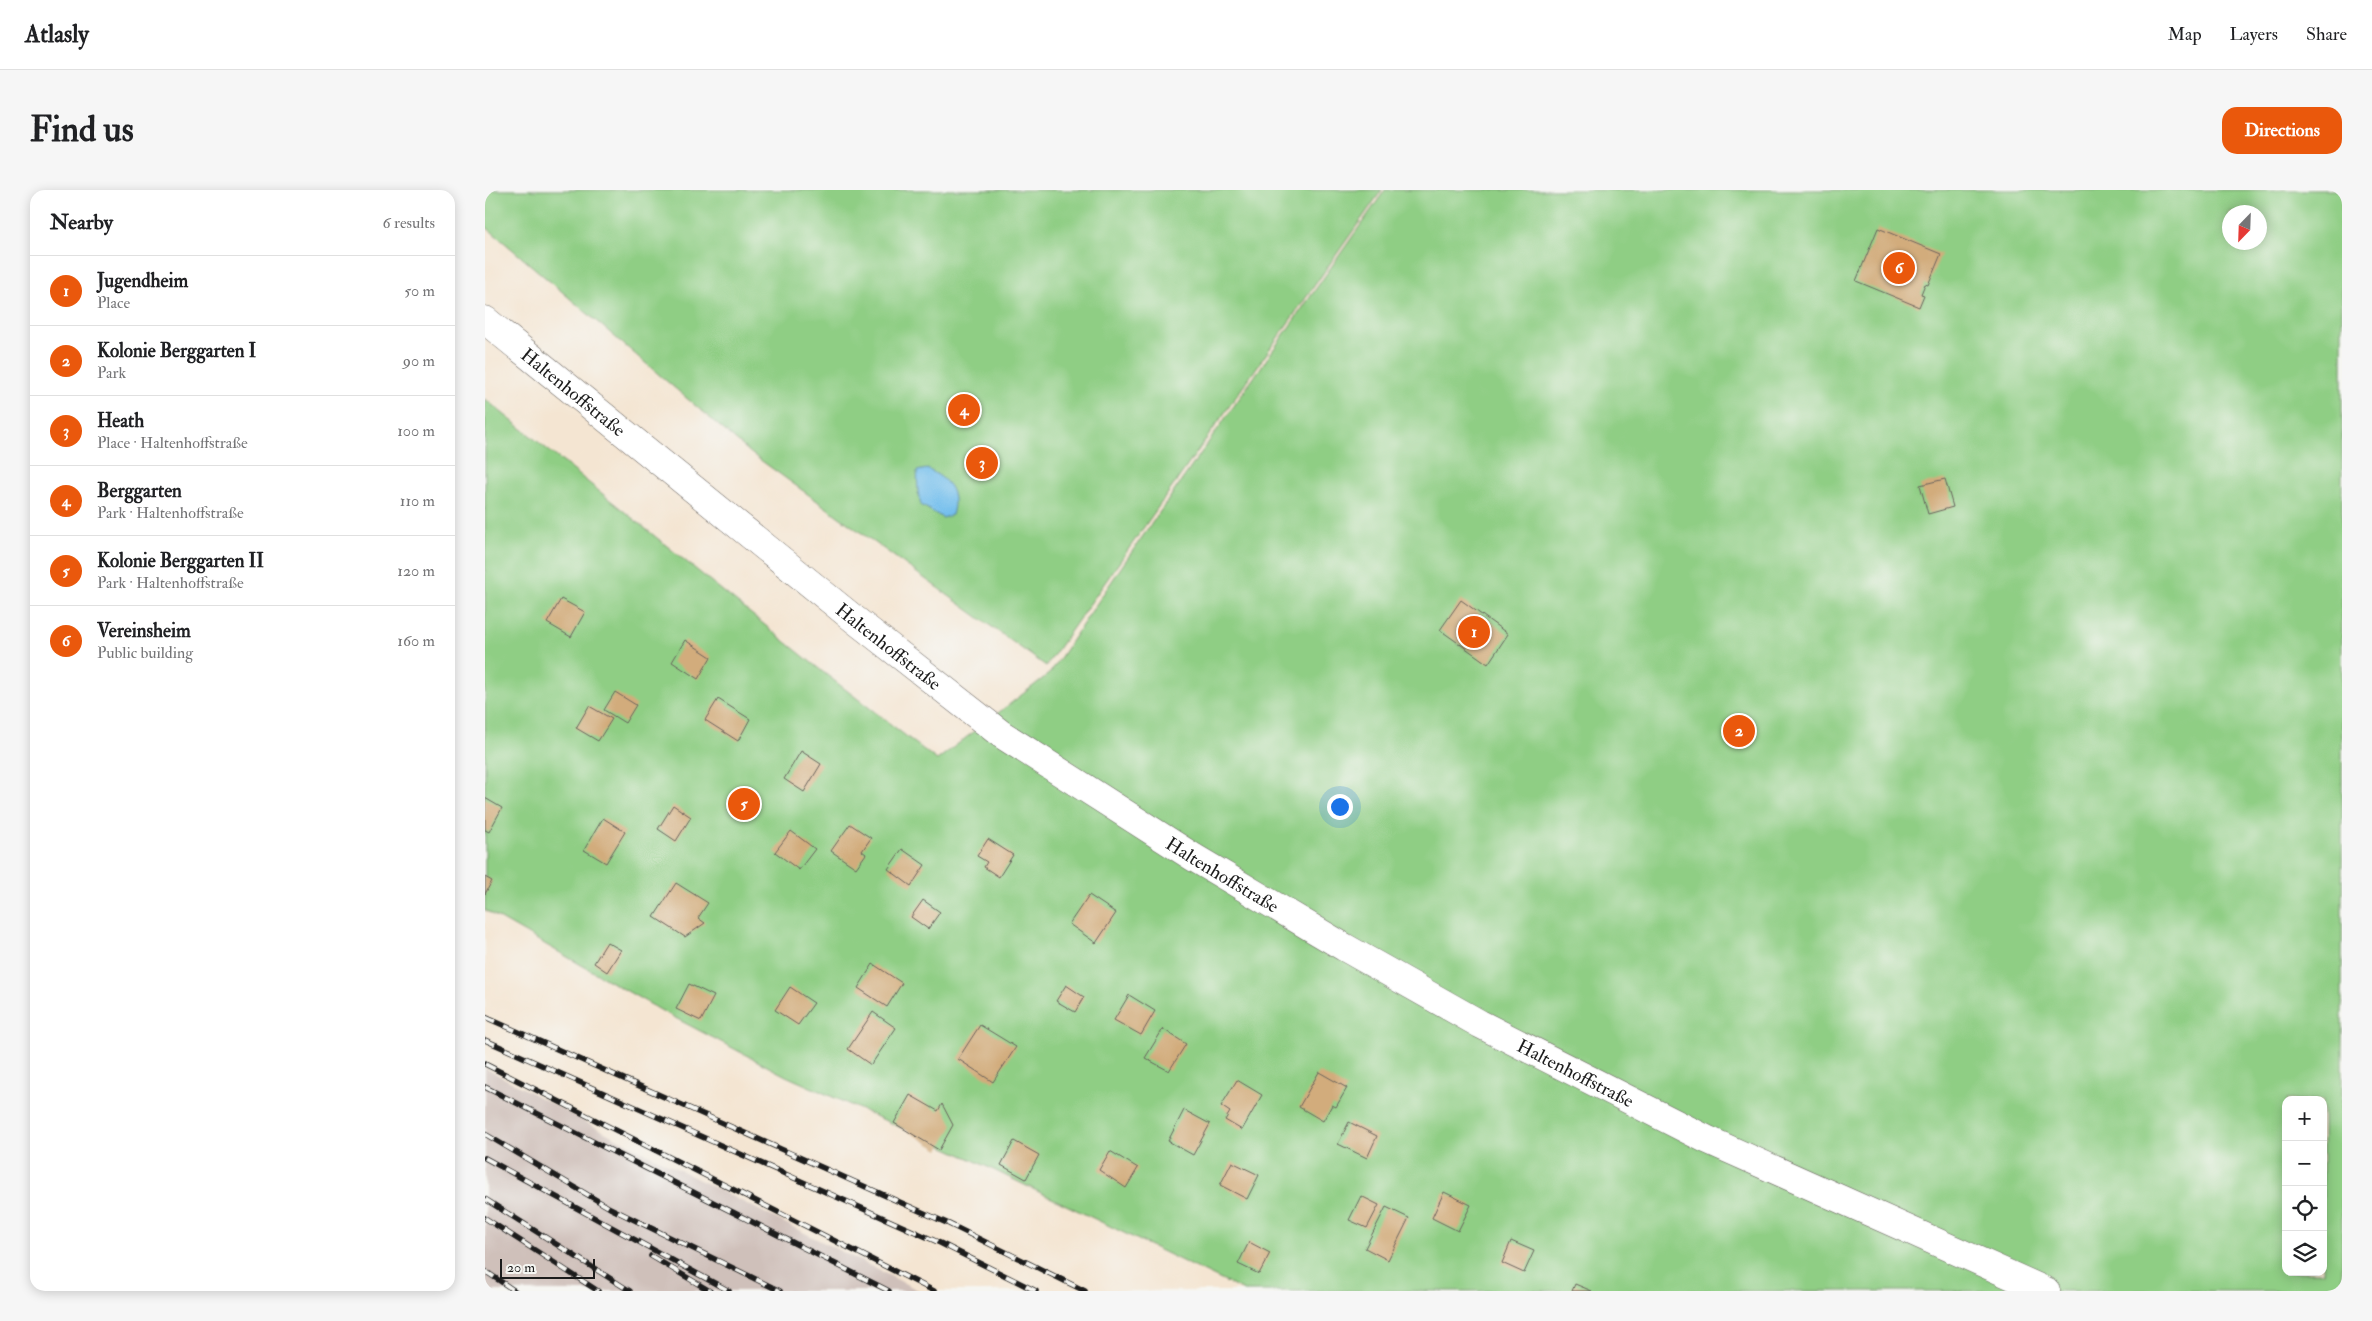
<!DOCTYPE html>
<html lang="en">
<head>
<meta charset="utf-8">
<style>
  :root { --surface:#fff; --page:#f6f6f6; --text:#202124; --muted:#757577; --line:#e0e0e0; --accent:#ea580c }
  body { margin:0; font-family:"IM FELL Double Pica",serif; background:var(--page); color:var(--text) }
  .controls { position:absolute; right:15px; bottom:15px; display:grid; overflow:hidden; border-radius:10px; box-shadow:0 2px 12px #0003 }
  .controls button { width:45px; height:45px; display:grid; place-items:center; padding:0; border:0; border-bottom:1px solid var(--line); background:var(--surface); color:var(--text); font:25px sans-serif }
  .compass { position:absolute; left:1737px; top:15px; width:45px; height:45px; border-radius:50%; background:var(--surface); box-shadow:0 2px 12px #0003; rotate:203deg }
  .scale { position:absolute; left:15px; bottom:12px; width:95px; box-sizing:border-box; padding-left:5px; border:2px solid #1c1c1c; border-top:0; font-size:14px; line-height:18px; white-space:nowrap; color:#1c1c1c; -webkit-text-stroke:4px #f6f6f2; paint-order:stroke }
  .you { position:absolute; left:854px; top:616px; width:18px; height:18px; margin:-12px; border:4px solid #fff; border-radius:50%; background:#1a73e8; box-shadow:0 0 0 8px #1a73e833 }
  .badge { display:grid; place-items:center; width:32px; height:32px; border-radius:50%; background:var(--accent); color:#fff; font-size:16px; font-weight:700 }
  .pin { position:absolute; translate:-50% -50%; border:2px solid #fff; box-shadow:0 1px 5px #0006 }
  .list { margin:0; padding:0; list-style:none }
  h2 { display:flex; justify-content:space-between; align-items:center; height:65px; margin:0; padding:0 20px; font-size:21px }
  h2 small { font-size:16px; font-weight:400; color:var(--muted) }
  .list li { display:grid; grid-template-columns:32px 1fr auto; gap:15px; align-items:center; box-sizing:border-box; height:70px; padding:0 20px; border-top:1px solid var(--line) }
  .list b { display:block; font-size:19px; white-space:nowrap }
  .list p { margin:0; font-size:16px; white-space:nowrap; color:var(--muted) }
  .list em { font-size:16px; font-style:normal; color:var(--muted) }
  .icon { flex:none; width:28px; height:28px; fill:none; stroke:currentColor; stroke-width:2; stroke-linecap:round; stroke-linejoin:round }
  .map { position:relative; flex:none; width:1857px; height:1101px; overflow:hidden; border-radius:15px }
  header { display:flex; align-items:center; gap:30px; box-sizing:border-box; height:70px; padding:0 25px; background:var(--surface); border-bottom:1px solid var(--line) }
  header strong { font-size:24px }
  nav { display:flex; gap:28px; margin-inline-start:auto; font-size:18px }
  .intro { display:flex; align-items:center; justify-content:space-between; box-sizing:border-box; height:120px; padding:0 30px }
  h1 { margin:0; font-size:35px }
  .button { padding:12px 22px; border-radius:15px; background:var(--accent); color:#fff; font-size:18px; font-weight:700 }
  main { display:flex; gap:30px; padding:0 30px }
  aside { flex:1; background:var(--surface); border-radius:15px; box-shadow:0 2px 12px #0003 }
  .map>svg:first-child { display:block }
  .industrial { fill:#cfc0ba }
  .green { fill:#8fce84; stroke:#567550; fill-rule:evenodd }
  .water { fill:#74bfed; stroke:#486e84 }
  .building { fill:#d2ac7b }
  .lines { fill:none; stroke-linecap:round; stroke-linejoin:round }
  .minor-casing { stroke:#68625c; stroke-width:29 }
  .minor { stroke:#fff; stroke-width:28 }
  .rail-casing { stroke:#1c1c1c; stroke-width:5.5 }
  .rail { stroke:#f6f6f2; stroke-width:4; stroke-dasharray:11; stroke-linecap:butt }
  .labels { text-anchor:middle; stroke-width:4; stroke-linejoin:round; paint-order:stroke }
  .street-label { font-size:19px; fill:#1c1c1c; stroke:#f6f6f2 }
</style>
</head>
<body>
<header>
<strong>Atlasly</strong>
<nav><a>Map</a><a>Layers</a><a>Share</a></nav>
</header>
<div class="intro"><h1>Find us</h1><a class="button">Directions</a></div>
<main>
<aside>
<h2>Nearby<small>6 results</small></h2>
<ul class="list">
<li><span class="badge">1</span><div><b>Jugendheim</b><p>Place</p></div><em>50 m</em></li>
<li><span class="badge">2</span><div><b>Kolonie Berggarten I</b><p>Park</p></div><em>90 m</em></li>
<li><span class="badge">3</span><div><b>Heath</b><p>Place · Haltenhoffstraße</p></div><em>100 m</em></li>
<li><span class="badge">4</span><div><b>Berggarten</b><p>Park · Haltenhoffstraße</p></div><em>110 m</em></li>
<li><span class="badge">5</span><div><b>Kolonie Berggarten II</b><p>Park · Haltenhoffstraße</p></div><em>120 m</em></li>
<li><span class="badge">6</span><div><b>Vereinsheim</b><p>Public building</p></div><em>160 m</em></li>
</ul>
</aside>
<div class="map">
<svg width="1857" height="1101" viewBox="0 0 1857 1101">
  <rect width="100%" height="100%" fill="#f6f6f2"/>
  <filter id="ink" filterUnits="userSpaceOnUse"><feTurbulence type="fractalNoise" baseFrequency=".02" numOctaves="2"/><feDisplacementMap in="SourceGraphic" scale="10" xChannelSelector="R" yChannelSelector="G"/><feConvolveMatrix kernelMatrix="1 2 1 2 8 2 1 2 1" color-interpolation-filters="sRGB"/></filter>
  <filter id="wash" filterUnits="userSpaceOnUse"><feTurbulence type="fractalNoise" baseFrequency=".0096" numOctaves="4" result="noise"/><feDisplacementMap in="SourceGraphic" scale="20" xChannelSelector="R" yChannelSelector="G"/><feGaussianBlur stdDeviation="1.12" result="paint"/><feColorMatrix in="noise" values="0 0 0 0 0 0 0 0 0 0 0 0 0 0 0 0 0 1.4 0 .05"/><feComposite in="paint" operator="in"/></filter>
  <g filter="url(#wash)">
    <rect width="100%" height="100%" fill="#f4e5d2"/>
    <path class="industrial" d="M0,878L131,948L435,1101H0Z"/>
    <g class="green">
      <path d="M0,0H897L561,476L267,264L0,36Z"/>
      <path d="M900,0H1857V1101H759L488,970L301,886L177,821L0,720V209L338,482L452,570L565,483L639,373ZM1744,22H1774V52H1744ZM1801,910H1838V1082H1801Z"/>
    </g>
    <path class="water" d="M442,279C463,289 474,301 467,325L458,328L436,315L433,302L432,281Z"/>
    <g id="blocks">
      <g class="building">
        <path d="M1393,38L1456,64L1443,95L1440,94L1436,104L1439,105L1434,117L1371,91Z"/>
        <path d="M1460,289L1468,317L1443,324L1435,295Z"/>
        <path d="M76,409L100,422L86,447L62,433Z"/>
        <path d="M976,410L1023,444L1003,474L955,440Z"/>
        <path d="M200,450L226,467L213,489L187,472Z"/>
        <path d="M130,502L151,515L140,533L119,520Z"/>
        <path d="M233,509L265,529L253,551L220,530Z"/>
        <path d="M104,516L127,529L113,551L91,538Z"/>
        <path d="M316,561L336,574L319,602L299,589Z"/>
        <path d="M0,608L17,618L4,642L0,640Z"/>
        <path d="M188,615L206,627L191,651L173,639Z"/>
        <path d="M118,628L140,642L121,673L99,660Z"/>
        <path d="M365,634L386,648L377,661L381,664L371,678L346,661Z"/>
        <path d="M306,641L330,659L314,680L290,662Z"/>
        <path d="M503,649L528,665L514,687L499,677L502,672L492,666Z"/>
        <path d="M417,659L440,675L426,696L403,679Z"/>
        <path d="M0,687L7,691L0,704Z"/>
        <path d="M191,693L223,713L213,728L220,733L200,747L169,727Z"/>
        <path d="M604,705L631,723L611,753L584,734Z"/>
        <path d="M438,710L455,722L443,739L426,727Z"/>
        <path d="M122,752L136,760L122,782L109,773Z"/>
        <path d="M388,774L417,793L402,817L373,798Z"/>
        <path d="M204,794L229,806L216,831L191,819Z"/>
        <path d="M581,795L599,807L590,822L571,811Z"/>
        <path d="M305,797L329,813L313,835L290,820Z"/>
        <path d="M644,805L670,821L656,845L629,830Z"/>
        <path d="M388,822L411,838L386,875L363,859Z"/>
        <path d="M495,835L531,857L508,892L473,869Z"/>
        <path d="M678,839L701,854L684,881L660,868Z"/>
        <path d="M834,882L862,898L851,917L847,915L838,931L814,917Z"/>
        <path d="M752,890L777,905L757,940L740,930L745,922L736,916Z"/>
        <path d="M425,905L453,921L457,914L468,935L454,960L409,933Z"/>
        <path d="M699,920L725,934L708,965L683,951Z"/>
        <path d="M864,932L892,946L882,968L853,954Z"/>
        <path d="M529,951L554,965L541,989L516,975Z"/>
        <path d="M625,961L653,978L641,998L614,980Z"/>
        <path d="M747,972L774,985L762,1009L735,995Z"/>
        <path d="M959,1002L986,1015L973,1041L947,1028Z"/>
        <path d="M876,1006L894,1015L882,1038L864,1030Z"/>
        <path d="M901,1017L924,1028L903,1070L880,1058Z"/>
        <path d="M1026,1051L1049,1061L1039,1083L1017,1073Z"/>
        <path d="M764,1052L785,1063L774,1084L753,1074Z"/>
        <path d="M1090,1094L1107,1101H1087Z"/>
      </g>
    </g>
  </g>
  <g filter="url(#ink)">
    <use href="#blocks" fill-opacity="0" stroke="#68625c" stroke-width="1"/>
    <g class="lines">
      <g class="minor-casing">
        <g id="minor">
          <path id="s1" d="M0,130L369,429L516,544L708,667L859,757L995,834L1221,949L1561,1101"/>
        </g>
      </g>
      <use href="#minor" class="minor"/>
      <g class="rail-casing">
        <g id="rail">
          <path d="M0,827L464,1034L600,1101"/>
          <path d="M0,850L455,1053L551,1101"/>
          <path d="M0,874L449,1101"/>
          <path d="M0,897L404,1101"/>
          <path d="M0,944L125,1018L295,1101"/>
          <path d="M0,968L244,1101"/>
          <path d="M0,1009L145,1101"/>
          <path d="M0,1028L113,1101"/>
          <path d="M166,1066L225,1101"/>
          <path d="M0,1081L30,1101"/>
          <path d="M0,1100L1,1101"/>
        </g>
      </g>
      <use href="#rail" class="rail"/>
    </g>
  </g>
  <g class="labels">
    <g class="street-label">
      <text dy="7" stroke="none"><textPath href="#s1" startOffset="114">Haltenhoffstraße</textPath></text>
      <text dy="7" stroke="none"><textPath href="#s1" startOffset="519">Haltenhoffstraße</textPath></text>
      <text dy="7" stroke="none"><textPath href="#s1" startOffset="924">Haltenhoffstraße</textPath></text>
      <text dy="7" stroke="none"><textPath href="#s1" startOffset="1329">Haltenhoffstraße</textPath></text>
    </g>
  </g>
</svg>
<div class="controls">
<button>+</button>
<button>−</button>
<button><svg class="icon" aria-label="locate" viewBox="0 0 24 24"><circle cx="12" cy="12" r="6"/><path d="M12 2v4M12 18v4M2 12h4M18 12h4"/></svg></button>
<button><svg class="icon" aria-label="layers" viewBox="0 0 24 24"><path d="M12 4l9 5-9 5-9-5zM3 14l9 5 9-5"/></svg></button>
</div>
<svg class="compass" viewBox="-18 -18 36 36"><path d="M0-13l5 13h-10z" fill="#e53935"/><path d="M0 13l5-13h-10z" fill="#757577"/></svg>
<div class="scale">20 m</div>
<div class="you"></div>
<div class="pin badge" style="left:989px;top:442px">1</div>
<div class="pin badge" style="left:1254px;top:541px">2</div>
<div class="pin badge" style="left:497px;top:273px">3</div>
<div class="pin badge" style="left:479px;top:220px">4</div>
<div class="pin badge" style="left:259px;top:614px">5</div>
<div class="pin badge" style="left:1414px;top:78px">6</div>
</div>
</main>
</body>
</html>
